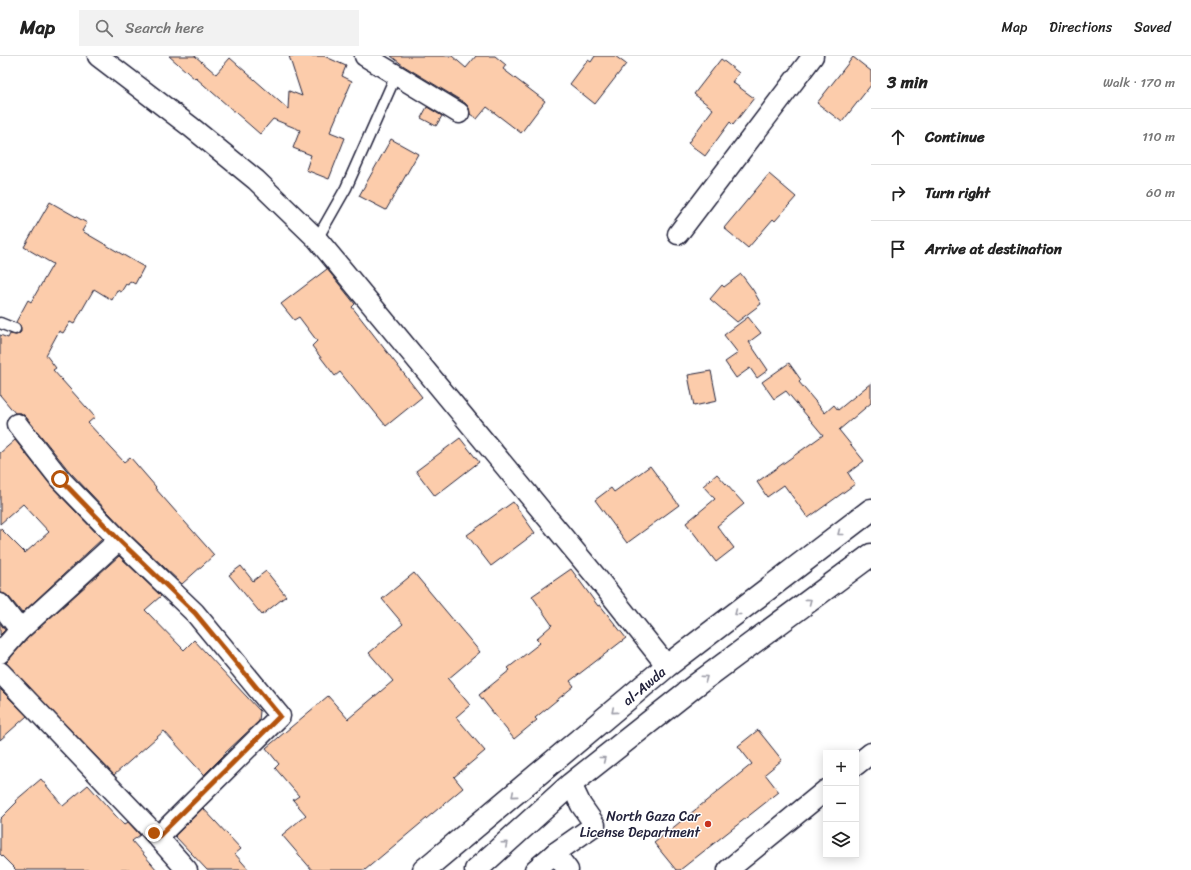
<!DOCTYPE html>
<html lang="en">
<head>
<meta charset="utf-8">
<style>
  :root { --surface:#fff; --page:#f2f2f2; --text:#222; --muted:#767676; --line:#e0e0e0 }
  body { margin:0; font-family:Sriracha,sans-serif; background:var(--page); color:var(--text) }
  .controls { position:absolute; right:12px; bottom:12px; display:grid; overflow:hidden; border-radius:0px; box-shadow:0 2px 10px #0003 }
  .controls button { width:36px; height:36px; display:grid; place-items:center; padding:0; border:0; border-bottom:1px solid var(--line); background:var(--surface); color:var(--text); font:20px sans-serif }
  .stop { position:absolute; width:12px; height:12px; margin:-9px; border:3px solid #b45309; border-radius:50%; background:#fff }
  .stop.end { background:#b45309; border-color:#fff; box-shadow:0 1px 4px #0008 }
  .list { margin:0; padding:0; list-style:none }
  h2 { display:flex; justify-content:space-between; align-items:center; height:52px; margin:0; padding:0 16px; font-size:17px }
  h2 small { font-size:13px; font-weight:400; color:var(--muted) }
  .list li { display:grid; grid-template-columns:26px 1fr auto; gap:12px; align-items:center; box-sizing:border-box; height:56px; padding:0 16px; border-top:1px solid var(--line) }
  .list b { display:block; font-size:15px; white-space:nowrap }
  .list em { font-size:13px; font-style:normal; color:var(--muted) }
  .icon { flex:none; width:22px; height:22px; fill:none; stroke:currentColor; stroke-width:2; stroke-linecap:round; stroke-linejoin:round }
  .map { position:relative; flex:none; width:871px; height:814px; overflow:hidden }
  header { display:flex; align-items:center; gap:24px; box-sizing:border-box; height:56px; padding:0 20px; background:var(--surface); border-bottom:1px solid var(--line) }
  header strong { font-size:19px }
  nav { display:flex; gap:22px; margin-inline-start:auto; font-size:14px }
  .search { width:280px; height:36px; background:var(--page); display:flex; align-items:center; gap:10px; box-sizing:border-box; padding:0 14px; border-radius:0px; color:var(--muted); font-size:15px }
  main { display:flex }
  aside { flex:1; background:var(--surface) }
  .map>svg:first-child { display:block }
  .building { fill:#fcccab; stroke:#22223b }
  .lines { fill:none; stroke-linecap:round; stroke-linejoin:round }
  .lane-casing { stroke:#22223b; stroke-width:13 }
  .street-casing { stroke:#22223b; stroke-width:23 }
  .secondary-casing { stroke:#22223b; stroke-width:25 }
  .lane { stroke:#fff; stroke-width:10 }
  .street { stroke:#fff; stroke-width:20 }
  .secondary { stroke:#fff; stroke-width:22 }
  .oneway { stroke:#9c9ca7 }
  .route { stroke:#b45309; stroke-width:5 }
  .poi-dot { fill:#c8321e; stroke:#fff; stroke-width:1.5 }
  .labels { text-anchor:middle; stroke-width:3; stroke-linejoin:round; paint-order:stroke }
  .street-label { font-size:14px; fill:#22223b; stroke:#fff }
  .poi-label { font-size:14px; fill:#22223b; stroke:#fff; text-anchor:end }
</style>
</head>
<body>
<header>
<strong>Map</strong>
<div class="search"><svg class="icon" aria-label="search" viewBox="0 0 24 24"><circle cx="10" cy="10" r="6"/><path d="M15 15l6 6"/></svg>Search here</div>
<nav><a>Map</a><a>Directions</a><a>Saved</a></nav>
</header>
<main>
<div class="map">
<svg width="871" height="814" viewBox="0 0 871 814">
  <rect width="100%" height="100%" fill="#fff"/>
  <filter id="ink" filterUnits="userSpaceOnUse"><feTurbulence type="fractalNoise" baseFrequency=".025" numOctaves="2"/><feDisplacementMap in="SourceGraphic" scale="8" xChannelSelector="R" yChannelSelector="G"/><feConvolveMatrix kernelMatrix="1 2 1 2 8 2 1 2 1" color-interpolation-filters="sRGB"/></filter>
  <g filter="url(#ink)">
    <g class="building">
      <path d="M169,0H195L216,18L230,2L288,53L289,35L302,40L289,0H324L346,10L342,20L352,25L330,76L345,82L329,123L306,114L311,99L293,92L300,74L273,63L260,78L196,22L195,23Z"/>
      <path d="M391,0H452L466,12L476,0H495L506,9L503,13L545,45L521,77L487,51L477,63L470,58L469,52L465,47L404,10Z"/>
      <path d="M595,0H615L626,8L595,48L570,28L588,4L591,6Z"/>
      <path d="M853,1L871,15V29L842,66L817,47Z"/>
      <path d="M721,3L739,17L732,26L754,42L733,69L730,66L705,100L688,87L713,53L694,38Z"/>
      <path d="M427,51L442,60L436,70L421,62Z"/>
      <path d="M391,83L418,98L386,154L359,140Z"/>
      <path d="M769,118L796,141L775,165L773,163L748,192L724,172Z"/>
      <path d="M50,146L87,167L82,175L144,211L135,228L130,225L128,229L126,228L121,236L117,234L112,244L94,233L74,268L70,266L63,277L59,275L46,299L56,312L53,314L95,361L88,367L124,406L130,401L156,431L155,432L214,499L182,528L127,476L69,415L26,361L21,357H15L0,339V279L8,282L10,278L16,279L21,276L20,269L16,266L28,244L31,246L53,208L24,191Z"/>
      <path d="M327,213L355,248L352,251L422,341L386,370L365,344L363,345L340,316L335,320L312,290L317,285L299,261L294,264L281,248Z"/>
      <path d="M741,218L753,234L761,248L737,266L710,243L722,229L724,231Z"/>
      <path d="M748,261L761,277L749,286L768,314L757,322L750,312L736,322L725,306L738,297L724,279Z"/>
      <path d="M789,307L801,324L799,326L825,357L834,349L838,354L871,327V347L839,374L864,405L848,417L855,428L808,462L784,429L767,441L757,426L823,379L786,335L774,343L762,326Z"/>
      <path d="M711,315L717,345L694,350L688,319Z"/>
      <path d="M460,382L479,406L435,440L416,415Z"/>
      <path d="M15,384L52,431L102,483L22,557L9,541L5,538L0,537V472L25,497L49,476L23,448L0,468V397Z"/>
      <path d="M650,410L679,449L627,487L595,444L611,432L614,436Z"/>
      <path d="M717,418L744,448L717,470L734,492L716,506L686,467L715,443L703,430Z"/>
      <path d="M513,446L535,477L491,510L467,479Z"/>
      <path d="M119,500L161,540L145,554L184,594L194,584L260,655L259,665L224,698V699L204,719L164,675L114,719L6,607L28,582Z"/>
      <path d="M241,510L253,525L266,515L286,540L262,559L229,519Z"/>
      <path d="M571,513L598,550L600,549L626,582L570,625L574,630L535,662L537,664L514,683L479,639L510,614L508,612L540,587L536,583L552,569L532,540Z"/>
      <path d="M414,517L480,596L448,623L470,649L456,661L485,695L454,721L463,732L365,814H312L282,779L306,759L293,744L299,740L275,712L279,708L266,692L328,640L348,663L393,625L369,597L403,568L382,543Z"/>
      <path d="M0,567L5,574L0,579Z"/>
      <path d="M0,633L27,660L0,684Z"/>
      <path d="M758,674L782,704L765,718L779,736L680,814H676L654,787L752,708L738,690Z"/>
      <path d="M41,723L63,750L88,729L124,769L128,766L140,779L132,785L157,814H16L0,798V763L17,746L15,745Z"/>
      <path d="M203,752L241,793L235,798L249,814H207L175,780Z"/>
    </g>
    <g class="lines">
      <g class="lane-casing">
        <g id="lane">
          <path d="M317,183L346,132L396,19"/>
          <path d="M0,267L15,273"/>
        </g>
      </g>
      <g class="street-casing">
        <g id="street">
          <path d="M98,0L191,71L256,124L317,183L598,523L667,610"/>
          <path d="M365,0L459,57"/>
          <path d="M678,178L813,0"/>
          <path d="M17,368L60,423L119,484L195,557L280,660L158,781"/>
          <path d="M0,548L20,574"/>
          <path d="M0,597L20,574L119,484"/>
          <path d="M0,616L154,777L187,814"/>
          <path d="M856,709L871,697"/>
          <path d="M535,814L555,797"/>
          <path d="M568,814L555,797L595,769L581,749L571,728"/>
          <path d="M728,814L826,734"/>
        </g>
      </g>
      <g class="secondary-casing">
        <g id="secondary">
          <path d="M424,814L667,610L871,454"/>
          <path d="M476,814L571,728L696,629L871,499"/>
        </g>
      </g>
      <use href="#lane" class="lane"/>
      <use href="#street" class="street"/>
      <use href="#secondary" class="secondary"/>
    </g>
    <defs><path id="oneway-chevron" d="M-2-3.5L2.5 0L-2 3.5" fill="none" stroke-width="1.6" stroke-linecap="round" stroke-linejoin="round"/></defs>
    <g class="oneway">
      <use href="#oneway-chevron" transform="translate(840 477) rotate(142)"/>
      <use href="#oneway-chevron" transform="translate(809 545) rotate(-37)"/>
      <use href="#oneway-chevron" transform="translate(737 557) rotate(142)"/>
      <use href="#oneway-chevron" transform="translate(705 622) rotate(-37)"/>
      <use href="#oneway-chevron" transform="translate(614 655) rotate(140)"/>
      <use href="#oneway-chevron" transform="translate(603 703) rotate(-38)"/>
      <use href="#oneway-chevron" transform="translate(514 739) rotate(140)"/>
      <use href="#oneway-chevron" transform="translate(505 788) rotate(-42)"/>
    </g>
  </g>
  <g class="lines" filter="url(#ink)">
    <path class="route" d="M60,423L119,484L195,557L280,660L158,781L154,777"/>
  </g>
  <circle class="poi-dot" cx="708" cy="768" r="4"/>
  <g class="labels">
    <g class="street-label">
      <text transform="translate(644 630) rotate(-40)" y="5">al-Awda</text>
    </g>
    <g class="poi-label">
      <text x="700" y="765">North Gaza Car<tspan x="700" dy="16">License Department</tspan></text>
    </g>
  </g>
</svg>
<div class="controls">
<button>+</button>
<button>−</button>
<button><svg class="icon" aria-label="layers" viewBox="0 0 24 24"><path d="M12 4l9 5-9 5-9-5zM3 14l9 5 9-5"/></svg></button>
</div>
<div class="stop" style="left:60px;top:423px"></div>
<div class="stop end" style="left:154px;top:777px"></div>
</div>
<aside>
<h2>3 min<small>Walk · 170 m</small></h2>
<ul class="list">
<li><svg class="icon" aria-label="ahead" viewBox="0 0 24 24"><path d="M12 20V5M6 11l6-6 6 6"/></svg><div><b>Continue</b></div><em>110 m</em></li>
<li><svg class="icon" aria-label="right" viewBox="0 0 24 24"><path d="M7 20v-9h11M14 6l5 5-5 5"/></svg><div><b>Turn right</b></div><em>60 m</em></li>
<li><svg class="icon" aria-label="arrive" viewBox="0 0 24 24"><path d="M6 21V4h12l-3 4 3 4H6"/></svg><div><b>Arrive at destination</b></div></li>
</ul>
</aside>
</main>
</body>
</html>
